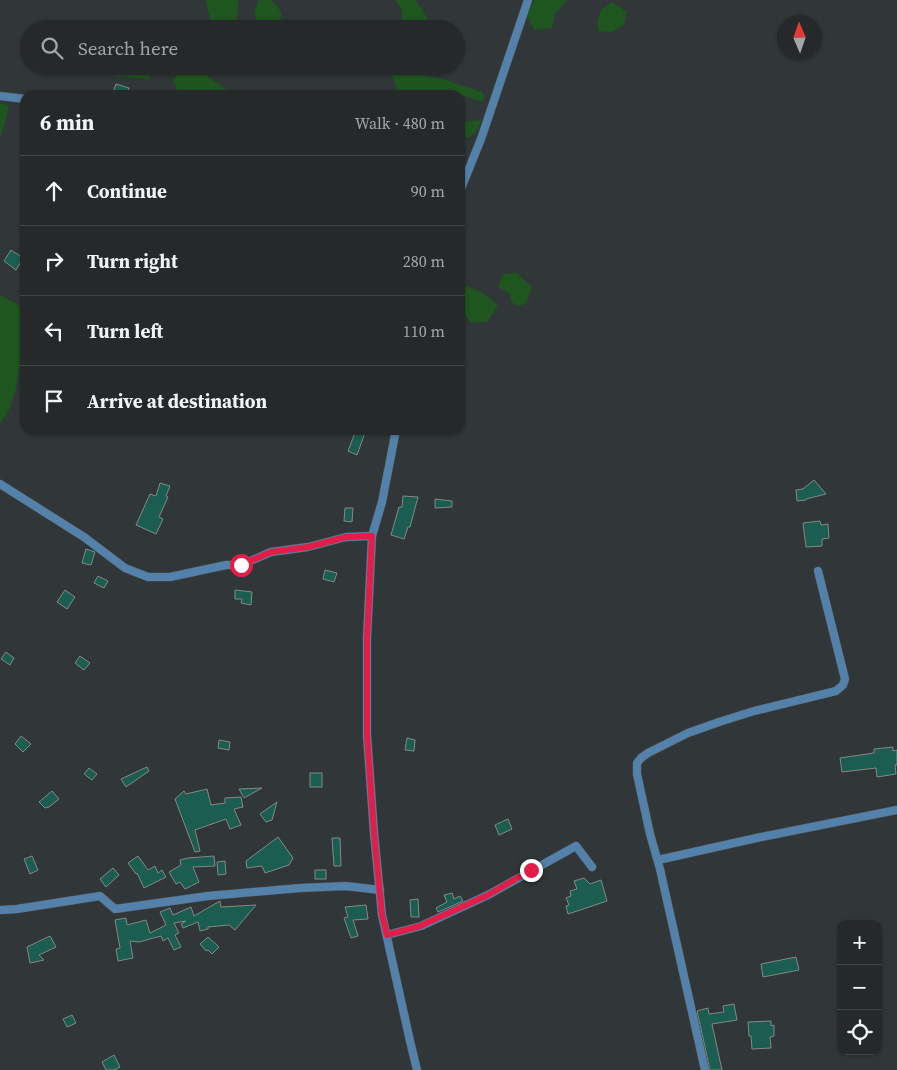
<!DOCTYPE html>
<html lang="en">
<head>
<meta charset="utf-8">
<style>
  :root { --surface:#25292a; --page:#313536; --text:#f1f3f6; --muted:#a3a6a8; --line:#424547 }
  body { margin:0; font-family:"Source Serif 4",serif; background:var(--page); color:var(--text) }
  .controls { position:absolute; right:15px; bottom:15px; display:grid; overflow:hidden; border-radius:10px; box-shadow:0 1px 4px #0004 }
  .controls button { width:45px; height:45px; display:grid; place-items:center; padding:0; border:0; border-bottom:1px solid var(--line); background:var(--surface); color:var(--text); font:25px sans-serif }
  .compass { position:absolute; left:777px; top:15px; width:45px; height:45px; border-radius:50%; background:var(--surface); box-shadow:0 1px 4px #0004; rotate:358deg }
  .stop { position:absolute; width:15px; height:15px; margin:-11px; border:4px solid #e11d48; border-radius:50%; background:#fff }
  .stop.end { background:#e11d48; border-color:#fff; box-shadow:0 1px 5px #0008 }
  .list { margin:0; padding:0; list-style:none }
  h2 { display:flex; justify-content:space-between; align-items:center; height:65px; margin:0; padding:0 20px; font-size:21px }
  h2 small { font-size:16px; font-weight:400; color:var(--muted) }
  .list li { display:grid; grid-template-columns:32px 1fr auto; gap:15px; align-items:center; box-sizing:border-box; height:70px; padding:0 20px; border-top:1px solid var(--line) }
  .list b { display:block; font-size:19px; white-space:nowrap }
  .list em { font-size:16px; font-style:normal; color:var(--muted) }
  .icon { flex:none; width:28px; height:28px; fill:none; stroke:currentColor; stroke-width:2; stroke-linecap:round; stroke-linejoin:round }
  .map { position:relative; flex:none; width:897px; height:1070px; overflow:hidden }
  .search { position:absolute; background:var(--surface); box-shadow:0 1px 4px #0004; left:20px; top:20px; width:445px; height:55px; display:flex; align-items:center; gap:12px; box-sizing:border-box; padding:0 18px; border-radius:28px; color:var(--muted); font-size:19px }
  .panel { position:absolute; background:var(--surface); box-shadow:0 1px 4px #0004; left:20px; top:90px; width:445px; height:345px; border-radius:15px }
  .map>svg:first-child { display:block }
  .green { fill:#1f551f }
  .building { fill:#1b5d50; stroke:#828987 }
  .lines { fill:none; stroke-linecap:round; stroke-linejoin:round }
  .minor-casing { stroke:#4d5354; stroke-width:9 }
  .minor { stroke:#5481a9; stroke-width:8 }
  .route { stroke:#e11d48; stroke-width:6 }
</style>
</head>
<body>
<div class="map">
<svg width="897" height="1070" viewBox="0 0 897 1070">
  <rect width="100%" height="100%" fill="#313738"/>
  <g class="green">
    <path d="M206,0H239L236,23L227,29H203L210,19Z"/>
    <path d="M259,0H272C274,3 278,7 280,10C285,22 272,29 262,29L256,23L255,10Z"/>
    <path d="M395,0H416L431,24L427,27C417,28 409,24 401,18L402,9Z"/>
    <path d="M534,0H567V1L556,12L552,28L534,30L527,16Z"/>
    <path d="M612,2L627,12L624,25L612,32L599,31L597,24L601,10Z"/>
    <path d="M100,66H149L153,72L149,79L114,76Z"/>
    <path d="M187,66H196C206,78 222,84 233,95H179L173,80Z"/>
    <path d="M411,73L443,79L482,92L485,96L482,102L462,95L454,94L399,95L392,75Z"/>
    <path d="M0,103L9,106L4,126L0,137Z"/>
    <path d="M482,120C477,133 474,136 460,140V122Z"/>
    <path d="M517,273L532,287L527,303L519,306L512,303L510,294L498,287L503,274Z"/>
    <path d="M460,275L465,286C479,290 488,295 498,306L487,322L471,323L460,308Z"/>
    <path d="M0,295L18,305L25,315V325L21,333V355L16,389L10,408L0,424Z"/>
  </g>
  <g class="building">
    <path d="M116,84L129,88L127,95H112Z"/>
    <path d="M11,250L23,258L16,270L4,261Z"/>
    <path d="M356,430H366L357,455L348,451Z"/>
    <path d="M814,480L826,494L806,499V500L797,501L796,490L803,489Z"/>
    <path d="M160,483L170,486L166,496L168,497L159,517L163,519L156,534L136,525L150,494L156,496Z"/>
    <path d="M403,496L418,497L410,527H408L404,539L391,535L399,507H402Z"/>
    <path d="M435,499L452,501V507L435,508Z"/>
    <path d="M345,508H353L352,522L344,521Z"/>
    <path d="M820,521L821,525L828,524L829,538L822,539V546L806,547L803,523Z"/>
    <path d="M86,549L95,552L91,565L82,563Z"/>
    <path d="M325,570L337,573L334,582L323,579Z"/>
    <path d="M98,576L108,581L104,588L94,583Z"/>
    <path d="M65,590L75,597L67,609L57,602Z"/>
    <path d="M235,590L252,592L251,605L241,603L242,599H235Z"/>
    <path d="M6,652L14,658L10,665L1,659Z"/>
    <path d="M80,656L90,663L84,670L75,663Z"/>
    <path d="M21,736L31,744L23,752L15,744Z"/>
    <path d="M407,738L415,740L414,751L405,750Z"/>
    <path d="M219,740L230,742L229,750L218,748Z"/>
    <path d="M893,747V751L897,750V765H895L896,774L877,777L876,768L842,772L840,758L874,753V749Z"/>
    <path d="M147,767L149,771L126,787L121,779Z"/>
    <path d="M89,768L97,774L92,780L84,774Z"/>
    <rect x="310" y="773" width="12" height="14"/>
    <path d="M262,788L244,798L239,789Z"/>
    <path d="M207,789L211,805L225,803V798L241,797L243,807L234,809L241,825L230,829L226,819L195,830L200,851L195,852L175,799L184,791L186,794Z"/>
    <path d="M52,791L59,799L49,807L45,808L39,802Z"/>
    <path d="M277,802L272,820L266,822L260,814Z"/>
    <path d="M508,819L512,829L499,835L495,825Z"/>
    <path d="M278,837L293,858L289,865L265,873L262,866L247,868L246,861Z"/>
    <path d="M332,838H340L341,866H334Z"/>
    <path d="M32,856L38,870L30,874L24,859Z"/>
    <path d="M138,856L148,870L155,866L158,873L162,870L166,877L144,888L137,873L136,874L128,863Z"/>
    <path d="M214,856L215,866L193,867L199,882L185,889L180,882L176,884L169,872L181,865L180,860L188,858Z"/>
    <path d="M225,861L226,874L218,875L217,862Z"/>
    <path d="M113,868L119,875L106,887L100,879Z"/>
    <rect x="315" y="870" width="11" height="9"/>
    <path d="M584,878L590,884L601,880L607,901L568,914L566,906L569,905L566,898L571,896L570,891L577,889L574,881Z"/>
    <path d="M452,893L454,899L460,896L463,901L438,912L436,908L447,902L444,895Z"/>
    <path d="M418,899L419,917H411L410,900Z"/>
    <path d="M220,901L221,907L256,905L235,930L229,925L208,927V929L200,931L198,922L183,928L181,924L186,921L174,923L179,933L175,935L181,947L174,950L168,938L163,941L161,936L139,942L130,941L133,958L118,961L116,949L120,948L115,920L126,918L127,925L146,920L150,933L166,925L160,912L170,908L173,915L191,907L194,916Z"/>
    <path d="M366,905L368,919L353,920L358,936L351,938L344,918L348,917L345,907Z"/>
    <path d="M50,936L56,947L39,955L44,960L30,963L27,947Z"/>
    <path d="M208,937L219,947L212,954L208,950L206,951L200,944Z"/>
    <path d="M796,957L799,970L763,977L761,964Z"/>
    <path d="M734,1004L737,1020L712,1024L722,1070H710L697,1011L708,1008L709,1014L724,1012L723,1006Z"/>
    <path d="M72,1015L76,1023L67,1027L63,1019Z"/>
    <path d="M771,1021V1026L774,1025V1036L770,1037L771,1048L752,1049L751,1036H749L748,1022Z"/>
    <path d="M114,1055L120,1067L114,1070H106L102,1062Z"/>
  </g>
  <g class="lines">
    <g class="minor-casing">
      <g id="minor">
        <path d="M0,96L25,99"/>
        <path d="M460,191L481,139L528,0"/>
        <path d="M396,430L382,502L372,536L367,638V735L374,833L382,915L410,1041L417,1070"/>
        <path d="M0,484L84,537L125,568L148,577H170L226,565H241L271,552L308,547L346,537L372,536"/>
        <path d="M658,860L761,837L897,810"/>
        <path d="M0,910L17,909L100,896L115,909L208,896L300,888L346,886L380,890"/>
        <path d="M387,935L421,926L488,895L576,846L592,867"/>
        <path d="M705,1070L660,869L650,834L637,774V763L641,758L648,753L688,733L719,722L754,711L836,691L843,685L845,679L818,571"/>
      </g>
    </g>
    <use href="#minor" class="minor"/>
  </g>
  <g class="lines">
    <path class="route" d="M241,565L271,552L308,547L346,537L372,536L367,638V735L374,833L382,915L387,935L420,926L488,895L531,870"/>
  </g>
</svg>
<div class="controls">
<button>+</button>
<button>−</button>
<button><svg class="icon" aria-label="locate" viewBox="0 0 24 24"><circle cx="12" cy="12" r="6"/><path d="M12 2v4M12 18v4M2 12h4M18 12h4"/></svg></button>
</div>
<svg class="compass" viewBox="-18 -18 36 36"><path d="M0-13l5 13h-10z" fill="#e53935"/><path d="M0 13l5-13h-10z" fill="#a3a6a8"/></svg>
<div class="stop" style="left:241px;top:565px"></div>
<div class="stop end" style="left:531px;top:870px"></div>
<div class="search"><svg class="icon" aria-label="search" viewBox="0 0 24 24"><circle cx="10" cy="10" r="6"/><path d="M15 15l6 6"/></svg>Search here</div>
<section class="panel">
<h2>6 min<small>Walk · 480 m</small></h2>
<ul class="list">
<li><svg class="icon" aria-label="ahead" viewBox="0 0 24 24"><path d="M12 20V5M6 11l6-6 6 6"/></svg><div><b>Continue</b></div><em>90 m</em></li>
<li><svg class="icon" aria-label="right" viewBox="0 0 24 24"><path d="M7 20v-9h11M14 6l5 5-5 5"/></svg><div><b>Turn right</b></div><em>280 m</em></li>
<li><svg class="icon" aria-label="left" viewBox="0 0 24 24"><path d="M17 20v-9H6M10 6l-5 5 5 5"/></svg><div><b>Turn left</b></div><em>110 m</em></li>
<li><svg class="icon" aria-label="arrive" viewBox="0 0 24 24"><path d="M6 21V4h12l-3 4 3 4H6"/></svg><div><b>Arrive at destination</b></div></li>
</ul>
</section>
</div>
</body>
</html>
